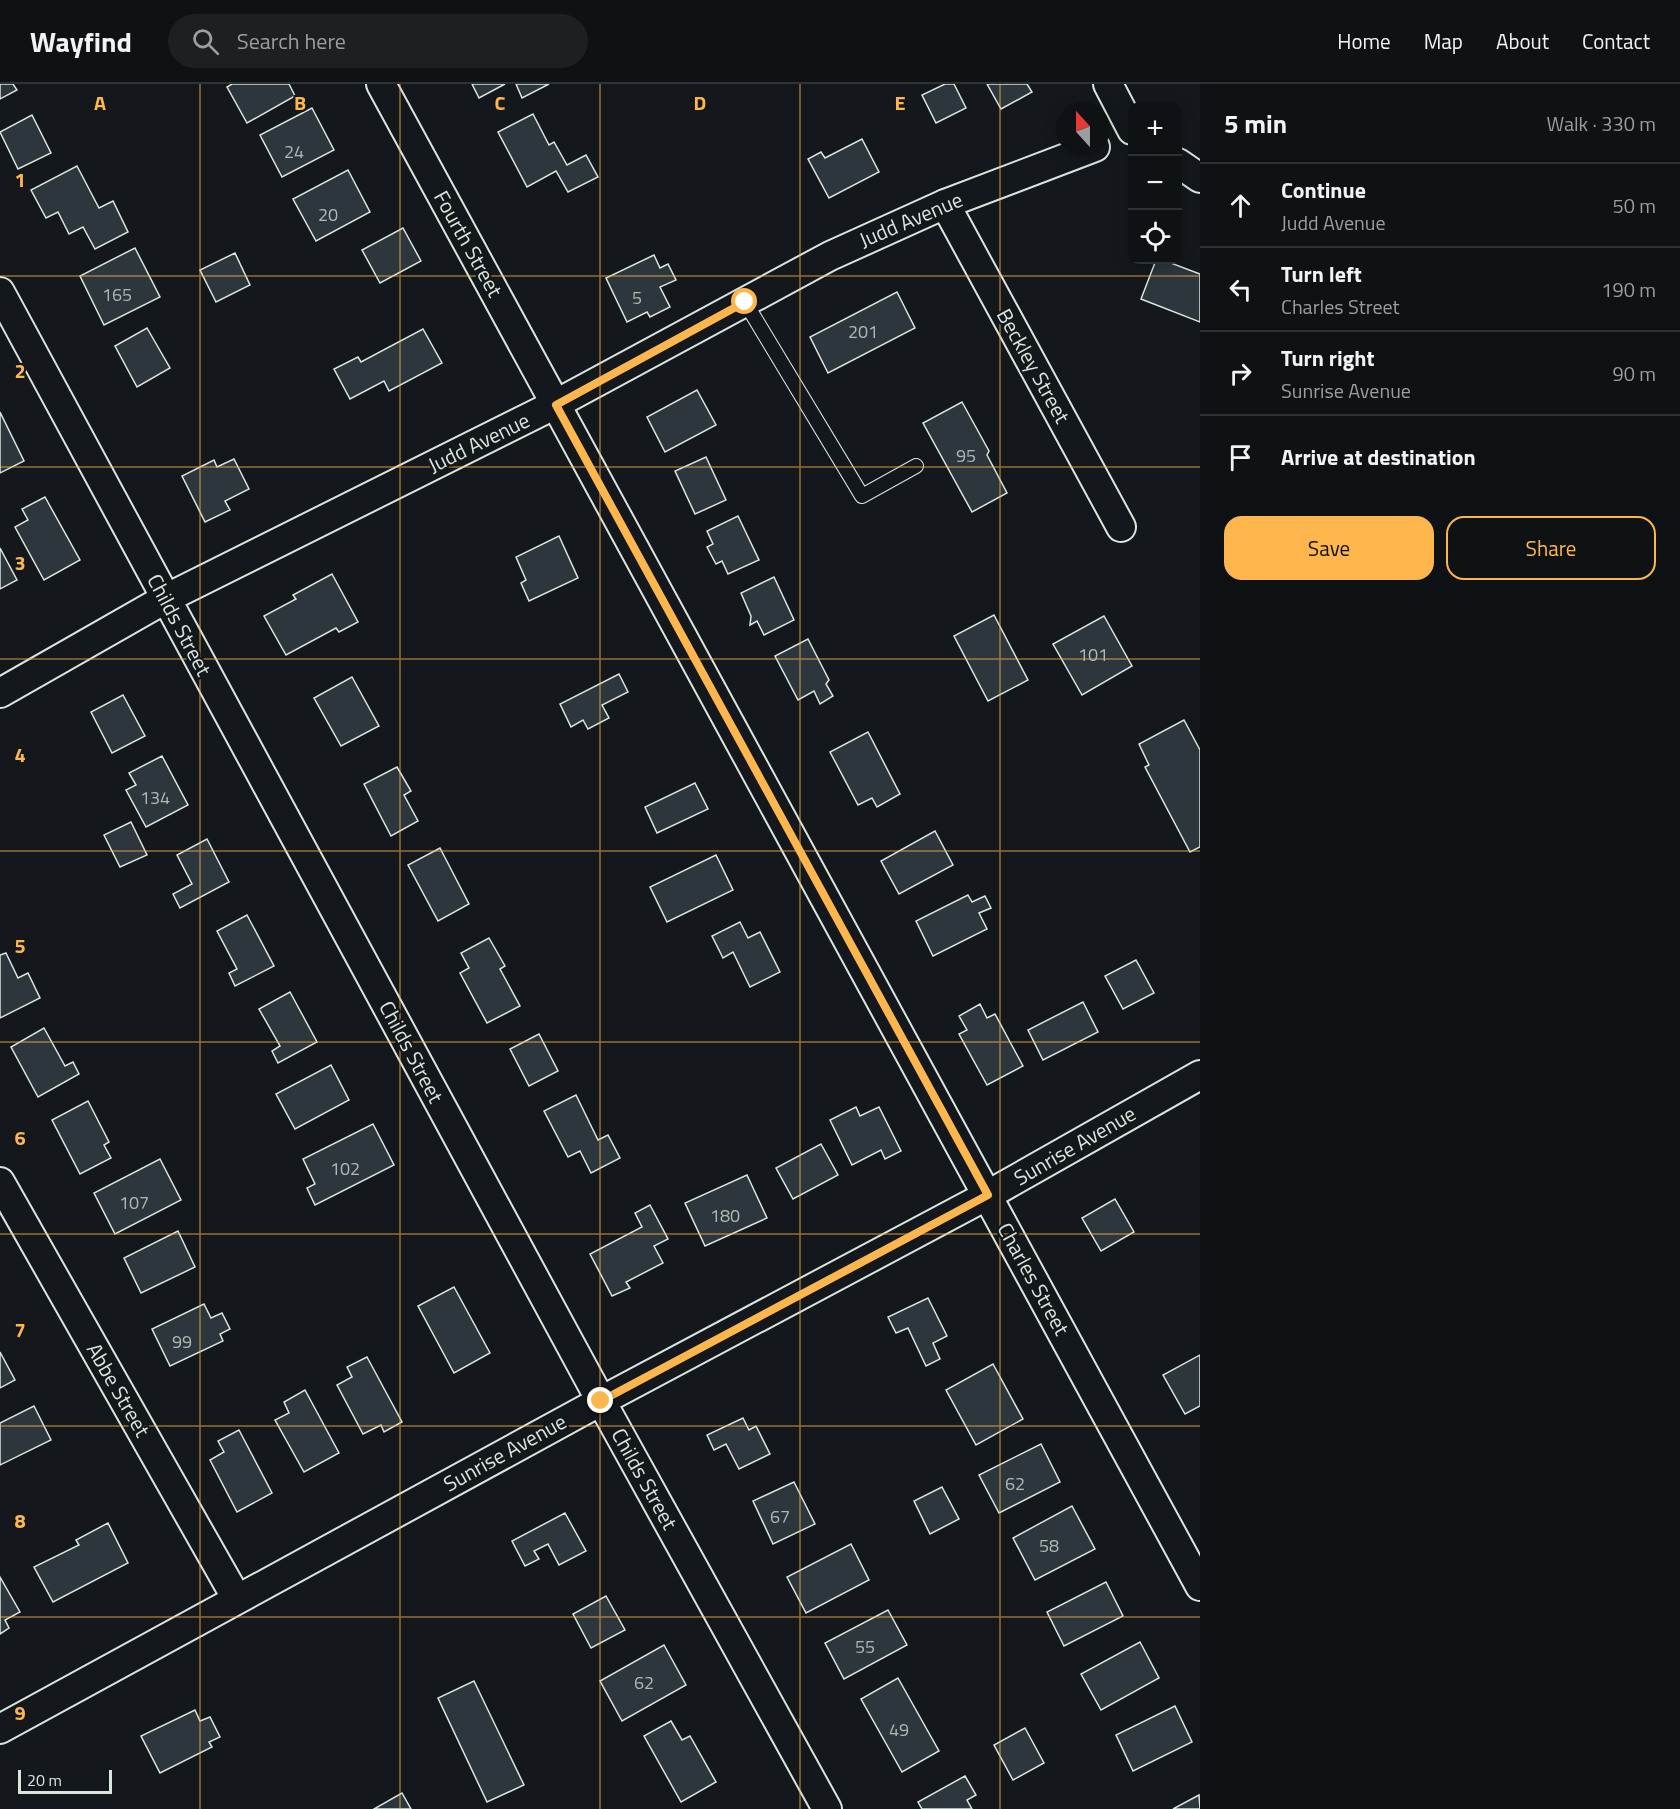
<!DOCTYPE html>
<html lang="en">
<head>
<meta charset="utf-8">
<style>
  :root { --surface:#0f1215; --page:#1d2022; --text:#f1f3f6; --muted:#9b9ea0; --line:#2f3234; --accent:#ffb74d }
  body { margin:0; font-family:"Titillium Web",sans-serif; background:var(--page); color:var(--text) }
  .controls { position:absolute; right:18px; top:18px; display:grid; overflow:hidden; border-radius:12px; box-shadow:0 3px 15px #0003 }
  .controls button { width:54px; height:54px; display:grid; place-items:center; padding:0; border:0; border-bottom:2px solid var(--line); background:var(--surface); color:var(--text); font:30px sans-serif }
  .compass { position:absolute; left:1056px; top:18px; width:54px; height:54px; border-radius:50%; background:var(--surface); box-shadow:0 3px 15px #0003; rotate:339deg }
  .scale { position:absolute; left:18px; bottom:15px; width:94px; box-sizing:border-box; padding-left:6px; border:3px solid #d8e6dc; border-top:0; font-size:16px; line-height:21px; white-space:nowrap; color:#d8e6dc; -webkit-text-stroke:4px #14181c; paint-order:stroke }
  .stop { position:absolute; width:18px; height:18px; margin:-14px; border:4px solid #ffb74d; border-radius:50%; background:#fff }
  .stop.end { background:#ffb74d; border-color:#fff; box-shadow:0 2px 6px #0008 }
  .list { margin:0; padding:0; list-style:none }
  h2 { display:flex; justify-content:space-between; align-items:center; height:78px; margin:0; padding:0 24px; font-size:26px }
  h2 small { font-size:20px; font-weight:400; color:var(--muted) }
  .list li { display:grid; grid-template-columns:39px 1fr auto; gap:18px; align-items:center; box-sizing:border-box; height:84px; padding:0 24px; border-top:2px solid var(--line) }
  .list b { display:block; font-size:22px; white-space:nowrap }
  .list p { margin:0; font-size:20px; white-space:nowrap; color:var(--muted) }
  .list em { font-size:20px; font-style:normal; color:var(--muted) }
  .actions { display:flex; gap:12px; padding:18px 24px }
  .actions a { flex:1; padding:14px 0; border:2px solid var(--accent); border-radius:18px; text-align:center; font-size:21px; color:var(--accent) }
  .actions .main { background:var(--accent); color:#111 }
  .icon { flex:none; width:33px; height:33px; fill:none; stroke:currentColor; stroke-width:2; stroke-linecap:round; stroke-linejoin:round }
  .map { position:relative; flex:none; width:1200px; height:1725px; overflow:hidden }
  header { display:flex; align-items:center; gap:36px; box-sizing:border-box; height:84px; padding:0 30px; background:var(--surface); border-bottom:2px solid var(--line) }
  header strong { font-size:28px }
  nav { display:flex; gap:33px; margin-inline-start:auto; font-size:21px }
  .search { width:420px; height:54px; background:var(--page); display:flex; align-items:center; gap:15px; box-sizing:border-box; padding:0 21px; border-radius:33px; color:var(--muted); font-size:22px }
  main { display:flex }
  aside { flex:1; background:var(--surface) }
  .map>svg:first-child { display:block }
  .building { fill:#2c363c; stroke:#d8e6dc; stroke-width:1.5 }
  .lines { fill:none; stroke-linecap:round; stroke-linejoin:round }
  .lane-casing { stroke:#d8e6dc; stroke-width:16 }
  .street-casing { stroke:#d8e6dc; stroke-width:32 }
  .lane { stroke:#14181c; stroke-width:14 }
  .street { stroke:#14181c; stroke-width:28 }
  .route { stroke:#ffb74d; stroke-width:8 }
  .grid { fill:none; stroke:#ffb74d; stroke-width:1.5; stroke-opacity:0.55 }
  .labels { text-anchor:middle; stroke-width:4.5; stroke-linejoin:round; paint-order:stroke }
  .number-label { font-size:18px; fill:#adbab4 }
  .street-label { font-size:21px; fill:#d8e6dc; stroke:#14181c }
  .grid-label { font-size:20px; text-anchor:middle; font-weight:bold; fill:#ffb74d; stroke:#14181c; stroke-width:4.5; stroke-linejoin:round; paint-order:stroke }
</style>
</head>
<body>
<header>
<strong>Wayfind</strong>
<div class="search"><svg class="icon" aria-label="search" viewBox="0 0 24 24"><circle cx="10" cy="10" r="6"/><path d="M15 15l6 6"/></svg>Search here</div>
<nav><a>Home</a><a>Map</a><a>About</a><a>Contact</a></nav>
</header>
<main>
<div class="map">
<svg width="1200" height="1725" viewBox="0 0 1200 1725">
  <rect width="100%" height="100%" fill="#14181c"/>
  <g class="building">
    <path d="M0,0H13L17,6L0,15Z"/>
    <path d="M232,0H289L295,12L247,39L227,3Z"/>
    <path d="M472,0H505L479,14Z"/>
    <path d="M516,0H549L522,14Z"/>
    <path d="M945,0H954L966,24L936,39L922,11Z"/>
    <path d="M987,0H1027L1032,8L1001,25Z"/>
    <path d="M312,24L334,66L282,93L260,51Z"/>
    <path d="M533,30L549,61L554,58L567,81L586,71L598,93L568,108L556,87L527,103L498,48Z"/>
    <path d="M32,31L51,69L18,85L0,48Z"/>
    <path d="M862,55L879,88L829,114L808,75L821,68L825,74Z"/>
    <path d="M77,82L99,124L113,117L128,148L95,165L83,143L69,150L58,128L46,134L31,106Z"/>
    <path d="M348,86L370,128L316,157L293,115Z"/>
    <path d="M403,144L421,177L380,199L362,166Z"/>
    <path d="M135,164L160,213L104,241L80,192Z"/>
    <path d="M235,169L250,201L216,218L200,186Z"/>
    <path d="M654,171L660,184L668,180L676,196L660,203L670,223L650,233L647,228L627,238L606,194Z"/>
    <path d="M1156,176H1163L1200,190V238L1141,215Z"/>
    <path d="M897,208L915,244L828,289L810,253Z"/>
    <path d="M147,244L170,284L137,303L115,262Z"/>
    <path d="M423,245L442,279L389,307L384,297L350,315L334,285L358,273L361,278Z"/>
    <path d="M697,306L716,341L665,368L647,333Z"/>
    <path d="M962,318L989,367L987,371L1007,409L972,428L923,339Z"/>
    <path d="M0,328L24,377L0,389Z"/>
    <path d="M706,373L726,416L695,430L675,387Z"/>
    <path d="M234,375L249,405L225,417L230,426L205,438L182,392L214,376L217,383Z"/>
    <path d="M45,413L80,476L44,496L15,443L28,436L22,425Z"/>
    <path d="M738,432L759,476L728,490L722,477L716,480L707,463L713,460L707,447Z"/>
    <path d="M559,452L578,494L529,517L521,499L526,496L516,473Z"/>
    <path d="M0,464L17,496L0,505Z"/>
    <path d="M332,490L358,538L339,548L336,544L286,571L264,532L296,515L293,511Z"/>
    <path d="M774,493L794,536L764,551L757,537L750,541L751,532L741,509Z"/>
    <path d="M994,531L1028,596L988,617L954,552Z"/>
    <path d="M1104,532L1132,582L1082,611L1053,560Z"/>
    <path d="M808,555L829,596L826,600L833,612L820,620L814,607L798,616L775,572Z"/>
    <path d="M619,590L628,608L602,621L609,634L588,645L583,636L571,643L560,620Z"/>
    <path d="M352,593L379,642L341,662L314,614Z"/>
    <path d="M123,611L145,652L112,669L91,628Z"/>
    <path d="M1184,636L1200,666V763L1190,768L1145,683L1149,681L1139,660Z"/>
    <path d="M868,648L900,710L877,723L872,714L858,721L830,668Z"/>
    <path d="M162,672L188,721L146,743L126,706L136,701L129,689Z"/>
    <path d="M397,683L411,707L404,711L418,737L391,752L364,700Z"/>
    <path d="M695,699L708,725L657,749L645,723Z"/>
    <path d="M131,738L147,771L120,783L104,751Z"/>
    <path d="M935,747L953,781L899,810L881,777Z"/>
    <path d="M207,755L229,798L180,824L173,810L192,800L177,771Z"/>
    <path d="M440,764L469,820L438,837L408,781Z"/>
    <path d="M716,771L733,806L667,838L650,803Z"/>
    <path d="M968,811L972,818L985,812L991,824L979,829L987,845L933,872L916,837Z"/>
    <path d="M247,831L274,882L235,902L229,889L237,885L217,847Z"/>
    <path d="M740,838L748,854L760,848L780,888L750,903L733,868L723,874L712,852Z"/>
    <path d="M489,854L505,882L500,885L520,922L487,939L460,889L469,884L461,869Z"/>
    <path d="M6,869L18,894L28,889L40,914L0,934V871Z"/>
    <path d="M1136,876L1154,909L1123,925L1105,892Z"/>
    <path d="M290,908L317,958L278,979L272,967L280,962L259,925Z"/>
    <path d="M1083,918L1098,948L1043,976L1028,946Z"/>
    <path d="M980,920L987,934L995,930L1023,982L987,1001L959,950L967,946L959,932Z"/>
    <path d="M44,944L65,982L73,978L79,990L38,1013L11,963Z"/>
    <path d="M539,950L558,987L529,1002L510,965Z"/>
    <path d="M331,981L349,1016L295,1045L276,1010Z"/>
    <path d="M576,1011L598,1056L608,1051L620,1074L591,1089L580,1067L568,1073L544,1027Z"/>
    <path d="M88,1017L109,1058L104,1061L111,1074L80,1090L52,1036Z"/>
    <path d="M856,1023L860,1032L879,1023L901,1067L885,1075L881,1066L852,1081L830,1036Z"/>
    <path d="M373,1040L394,1081L315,1121L307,1104L315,1100L303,1075Z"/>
    <path d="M821,1060L838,1091L793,1115L776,1084Z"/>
    <path d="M160,1075L181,1116L115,1150L94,1109Z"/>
    <path d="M747,1091L767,1134L705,1162L685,1119Z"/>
    <path d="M1115,1115L1134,1148L1101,1167L1082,1134Z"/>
    <path d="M650,1121L668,1155L654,1162L663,1179L626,1198L630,1204L612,1212L590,1170L642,1143L635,1129Z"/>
    <path d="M178,1147L195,1183L141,1209L124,1174Z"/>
    <path d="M454,1203L490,1269L454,1289L418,1222Z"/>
    <path d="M928,1214L947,1252L933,1259L940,1275L926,1282L908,1244L896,1249L888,1233Z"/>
    <path d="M204,1220L211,1234L222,1229L230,1245L220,1250L223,1257L170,1282L152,1245Z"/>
    <path d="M0,1268L15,1296L0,1304Z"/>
    <path d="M1200,1271V1322L1185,1330L1163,1291Z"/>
    <path d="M367,1273L402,1338L384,1348L381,1341L363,1350L337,1301L352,1293L347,1283Z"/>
    <path d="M993,1280L1023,1335L976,1361L946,1306Z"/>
    <path d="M305,1306L339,1369L304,1388L275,1336L289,1329L284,1318Z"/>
    <path d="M34,1322L51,1356L0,1381V1339Z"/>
    <path d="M743,1334L749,1346L756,1342L770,1370L739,1385L726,1360L714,1366L707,1351Z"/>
    <path d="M239,1346L272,1409L237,1428L210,1376L224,1368L218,1357Z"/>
    <path d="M1041,1360L1060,1398L999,1429L979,1391Z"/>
    <path d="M794,1398L815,1440L773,1460L753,1417Z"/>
    <path d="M942,1403L959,1435L930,1450L914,1417Z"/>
    <path d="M1072,1422L1095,1465L1035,1496L1013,1454Z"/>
    <path d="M565,1429L586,1467L559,1481L548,1460L534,1467L539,1475L525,1482L512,1457Z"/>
    <path d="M108,1439L128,1479L53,1518L34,1483L79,1461L76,1456Z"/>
    <path d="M851,1460L869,1496L806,1529L787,1493Z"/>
    <path d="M0,1493L20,1528L5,1536L9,1544L0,1550Z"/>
    <path d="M1106,1498L1123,1532L1064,1562L1047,1528Z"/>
    <path d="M606,1512L625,1546L591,1564L573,1530Z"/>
    <path d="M888,1526L907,1561L844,1595L825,1559Z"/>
    <path d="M1140,1558L1159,1594L1101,1626L1081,1590Z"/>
    <path d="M664,1561L686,1601L622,1637L600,1597Z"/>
    <path d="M898,1594L939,1667L902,1688L861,1615Z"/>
    <path d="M474,1597L524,1701L487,1718L438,1614Z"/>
    <path d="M1175,1622L1192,1658L1133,1687L1116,1651Z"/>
    <path d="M195,1626L200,1637L210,1633L220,1653L209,1658L212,1663L160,1689L141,1652Z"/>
    <path d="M671,1637L682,1656L690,1652L716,1698L681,1718L644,1652Z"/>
    <path d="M1025,1644L1044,1679L1013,1696L994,1661Z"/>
    <path d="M965,1692L976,1711L967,1716L972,1725H922L918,1718Z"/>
    <path d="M402,1709L411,1725H374Z"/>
    <path d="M1199,1711L1200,1725H1173Z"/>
  </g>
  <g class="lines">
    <g class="lane-casing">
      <path id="lane" d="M745,218L862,412L916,382"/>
    </g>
    <g class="street-casing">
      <g id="street">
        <path d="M381,0L1200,1502"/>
        <path d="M1108,0L1132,46"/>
        <path d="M1178,79L1200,94"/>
        <path d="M945,120L1121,443"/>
        <path d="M0,208L601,1317L827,1725"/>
        <path d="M0,609L165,515L556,320L830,172L945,120L1095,63"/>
        <path d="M0,1098L237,1515"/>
        <path d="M0,1645L601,1317L988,1111L1200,991"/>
      </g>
    </g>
    <use href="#lane" class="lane"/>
    <use href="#street" class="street"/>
  </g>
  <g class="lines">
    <path class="route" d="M601,1317L988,1111L556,321L745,218"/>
  </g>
  <path class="grid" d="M200,0V1725M400,0V1725M600,0V1725M800,0V1725M1000,0V1725M0,192H1200M0,383H1200M0,575H1200M0,767H1200M0,958H1200M0,1150H1200M0,1342H1200M0,1533H1200"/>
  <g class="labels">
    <g class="number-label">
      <text x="294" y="74">24</text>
      <text x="328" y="137">20</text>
      <text x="117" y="217">165</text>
      <text x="637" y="220">5</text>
      <text x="863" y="254">201</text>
      <text x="966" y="378">95</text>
      <text x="1093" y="577">101</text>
      <text x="155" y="720">134</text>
      <text x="345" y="1091">102</text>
      <text x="134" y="1125">107</text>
      <text x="725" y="1138">180</text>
      <text x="182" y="1264">99</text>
      <text x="1015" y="1406">62</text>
      <text x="780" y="1439">67</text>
      <text x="1049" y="1468">58</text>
      <text x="865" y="1569">55</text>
      <text x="644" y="1605">62</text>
      <text x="899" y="1652">49</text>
    </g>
    <g class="street-label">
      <text transform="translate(911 136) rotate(-23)" y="7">Judd Avenue</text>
      <text transform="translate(468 160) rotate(61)" y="7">Fourth Street</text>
      <text transform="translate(1033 282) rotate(61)" y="7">Beckley Street</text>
      <text transform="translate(479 359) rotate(-26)" y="7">Judd Avenue</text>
      <text transform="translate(179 541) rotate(62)" y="7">Childs Street</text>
      <text transform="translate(411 968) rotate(62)" y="7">Childs Street</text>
      <text transform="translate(1075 1062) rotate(-30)" y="7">Sunrise Avenue</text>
      <text transform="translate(1033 1195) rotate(61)" y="7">Charles Street</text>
      <text transform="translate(118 1306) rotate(60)" y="7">Abbe Street</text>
      <text transform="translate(505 1369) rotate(-29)" y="7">Sunrise Avenue</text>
      <text transform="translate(644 1395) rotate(61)" y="7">Childs Street</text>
    </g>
  </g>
  <g class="grid-label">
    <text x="100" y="26">A</text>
    <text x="300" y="26">B</text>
    <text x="500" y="26">C</text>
    <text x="700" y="26">D</text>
    <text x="900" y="26">E</text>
    <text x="20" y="103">1</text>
    <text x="20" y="294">2</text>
    <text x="20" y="486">3</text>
    <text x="20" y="678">4</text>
    <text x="20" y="869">5</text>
    <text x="20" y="1061">6</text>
    <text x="20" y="1253">7</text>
    <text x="20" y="1444">8</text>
    <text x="20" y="1636">9</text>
  </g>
</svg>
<div class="controls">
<button>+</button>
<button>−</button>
<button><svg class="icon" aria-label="locate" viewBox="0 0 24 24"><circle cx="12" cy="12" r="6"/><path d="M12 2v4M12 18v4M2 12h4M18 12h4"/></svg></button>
</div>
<svg class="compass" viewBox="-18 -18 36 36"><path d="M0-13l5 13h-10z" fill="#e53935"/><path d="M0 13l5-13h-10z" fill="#9b9ea0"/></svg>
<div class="scale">20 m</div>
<div class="stop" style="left:745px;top:218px"></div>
<div class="stop end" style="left:601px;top:1317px"></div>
</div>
<aside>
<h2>5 min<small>Walk · 330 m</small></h2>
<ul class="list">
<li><svg class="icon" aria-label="ahead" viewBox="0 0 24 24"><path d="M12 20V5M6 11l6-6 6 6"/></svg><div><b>Continue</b><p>Judd Avenue</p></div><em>50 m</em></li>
<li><svg class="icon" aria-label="left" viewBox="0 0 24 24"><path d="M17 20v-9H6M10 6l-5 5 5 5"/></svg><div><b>Turn left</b><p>Charles Street</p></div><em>190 m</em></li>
<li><svg class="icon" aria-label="right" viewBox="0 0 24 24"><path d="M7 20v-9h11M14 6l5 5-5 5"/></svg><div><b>Turn right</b><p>Sunrise Avenue</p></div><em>90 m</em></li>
<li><svg class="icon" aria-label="arrive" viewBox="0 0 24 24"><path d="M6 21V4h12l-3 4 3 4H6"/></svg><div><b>Arrive at destination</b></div></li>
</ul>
<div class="actions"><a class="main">Save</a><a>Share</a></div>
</aside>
</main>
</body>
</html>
